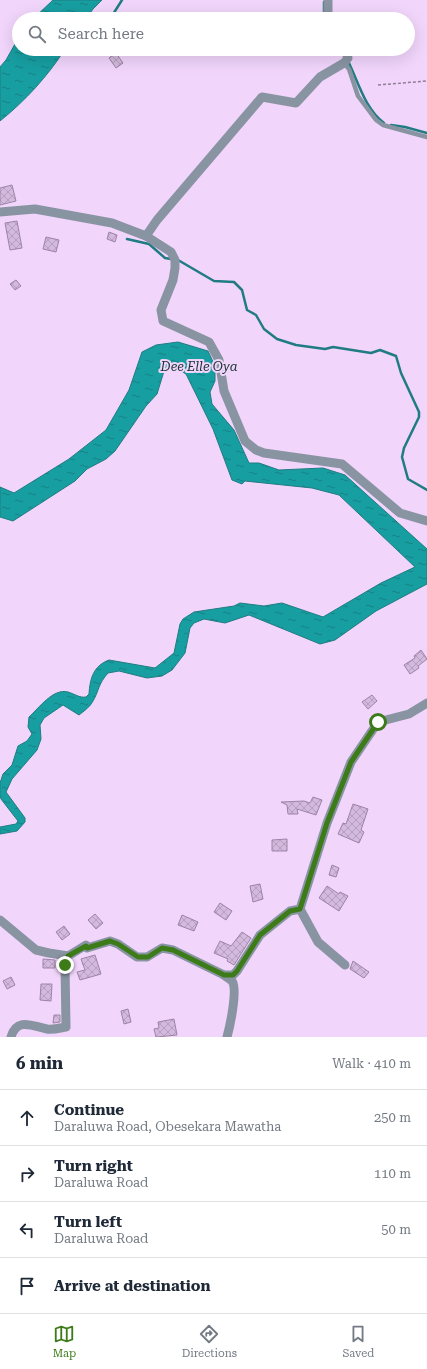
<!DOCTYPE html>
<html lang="en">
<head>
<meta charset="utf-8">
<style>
  :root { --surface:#fff; --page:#f6f6f7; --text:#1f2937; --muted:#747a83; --line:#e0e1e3; --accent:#3c7b18 }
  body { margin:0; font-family:"Roboto Serif",serif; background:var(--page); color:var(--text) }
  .stop { position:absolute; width:12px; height:12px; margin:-9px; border:3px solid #3c7b18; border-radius:50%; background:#fff }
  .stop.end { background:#3c7b18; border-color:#fff; box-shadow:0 1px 4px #0008 }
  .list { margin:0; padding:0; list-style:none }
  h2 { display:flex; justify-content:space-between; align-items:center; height:52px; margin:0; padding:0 16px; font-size:17px }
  h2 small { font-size:13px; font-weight:400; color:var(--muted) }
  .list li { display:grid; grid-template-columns:26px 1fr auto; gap:12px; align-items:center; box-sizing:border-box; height:56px; padding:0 16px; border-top:1px solid var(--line) }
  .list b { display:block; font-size:15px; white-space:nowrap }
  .list p { margin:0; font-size:13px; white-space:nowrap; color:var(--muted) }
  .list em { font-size:13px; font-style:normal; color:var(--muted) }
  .icon { flex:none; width:22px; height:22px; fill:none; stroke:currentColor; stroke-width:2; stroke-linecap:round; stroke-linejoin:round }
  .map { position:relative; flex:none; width:427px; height:1037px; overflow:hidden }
  .search { position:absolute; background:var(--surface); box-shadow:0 4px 16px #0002; left:12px; right:12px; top:12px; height:44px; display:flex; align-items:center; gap:10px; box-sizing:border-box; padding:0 14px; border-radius:22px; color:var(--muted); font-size:15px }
  .sheet { height:276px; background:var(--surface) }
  nav { display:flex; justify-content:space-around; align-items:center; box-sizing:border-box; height:56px; border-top:1px solid var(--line); background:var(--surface); font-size:11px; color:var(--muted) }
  nav a { display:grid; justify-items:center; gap:2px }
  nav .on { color:var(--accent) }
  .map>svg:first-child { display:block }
  .water { fill:url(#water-ripples); stroke:#207c82 }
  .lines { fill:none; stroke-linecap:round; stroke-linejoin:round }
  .stream { stroke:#207c82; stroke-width:2.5 }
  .building { fill:url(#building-cross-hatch); stroke:#9d84a6 }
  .path { stroke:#907d96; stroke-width:1.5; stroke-dasharray:3 2; stroke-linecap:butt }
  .service { stroke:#8994a3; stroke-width:4.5 }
  .minor { stroke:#8994a3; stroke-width:9 }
  .route { stroke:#3c7b18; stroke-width:5 }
  .labels { text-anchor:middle; stroke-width:4; stroke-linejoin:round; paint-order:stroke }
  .water-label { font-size:13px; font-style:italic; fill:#1a3435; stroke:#f1d5fb }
</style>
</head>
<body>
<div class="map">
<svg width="427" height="1037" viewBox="0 0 427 1037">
  <defs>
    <pattern id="water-ripples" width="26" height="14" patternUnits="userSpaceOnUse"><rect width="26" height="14" fill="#179ea1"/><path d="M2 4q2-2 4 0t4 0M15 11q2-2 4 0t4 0" fill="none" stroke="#168184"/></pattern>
    <pattern id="building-cross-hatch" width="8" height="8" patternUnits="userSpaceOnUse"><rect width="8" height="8" fill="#d3b9dd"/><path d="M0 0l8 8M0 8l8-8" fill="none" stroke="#b69fbe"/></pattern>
  </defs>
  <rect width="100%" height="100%" fill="#f1d5fb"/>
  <g class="water">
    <path d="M53,0H102L93,9L86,19H33Z"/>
    <path d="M19,37V49H65C48,76 25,101 0,121V67L6,60Z"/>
    <path d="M178,342L208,351L215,366V381L210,392L212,404L234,430L249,463H259L279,470L323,468L345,475L427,549V584L376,611L335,640L320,644L249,615L225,623L204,619L194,623L190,628L185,653L172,670L162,676L147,678L119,671L108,673C98,684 99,691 93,701C90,707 84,711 79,715L63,705L44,718L40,725L41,739L37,750L12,779L6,792L25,818V822L17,831L0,834V827L16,824L18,821L1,799L0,795V783L3,774L12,765L18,746L27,741L32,734L28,727L29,717C39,708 53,688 68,692C75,694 79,698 86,697L89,694C90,679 93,666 109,660L155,668L174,653L180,624L183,619L194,612L234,606L240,603L264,606L282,603L323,617L381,583L415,567L339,495L312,488L245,481L242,484L232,480L213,429L186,374L176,368H165L157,394L146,406L115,451L106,459L87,469L75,481L13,521L0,517V487L14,493L69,459L106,430L129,390L142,352L156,345Z"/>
  </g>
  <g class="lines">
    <g class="stream">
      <path d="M324,2V16L325,19"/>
      <path d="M110,19L122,0"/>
      <path d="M348,61C358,81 365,109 384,123"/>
      <path d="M391,125L405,127L427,133"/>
      <path d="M127,239L149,244L165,258L171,259"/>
      <path d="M178,260L214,281L234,282L242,290L247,310L256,315L264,329L277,339L296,345L325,349L333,347L371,353L380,350L396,356L401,373L419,412V417L404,448L402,457L408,479L427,490"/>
    </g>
  </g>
  <g class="building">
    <path d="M116,53L123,63L116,68L109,58Z"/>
    <path d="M12,185L16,201L0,205V188Z"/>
    <path d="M17,221L22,248L10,250L5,223Z"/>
    <path d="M109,232L117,235L115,242L107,239Z"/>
    <path d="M46,237L59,240L56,252L43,249Z"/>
    <path d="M16,280L21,286L15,290L10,284Z"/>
    <path d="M421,650L427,659L418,666L419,668L410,674L404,665L415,658L414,656Z"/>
    <path d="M372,695L377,701L368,709L362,702Z"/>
    <path d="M313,797L322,800L316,815L297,809L298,814H288L287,805L281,802L304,801L310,803Z"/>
    <path d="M353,804L368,809L361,830L364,832L359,843L338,834L343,823L346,824Z"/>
    <path d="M287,839V851H272V840Z"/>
    <path d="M332,865L339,868L336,877L329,875Z"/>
    <path d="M260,884L263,899L253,902L250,886Z"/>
    <path d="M327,886L339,894L340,892L348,896L339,911L319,898Z"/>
    <path d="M220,903L232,911L226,920L214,912Z"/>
    <path d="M95,914L103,923L96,929L88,920Z"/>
    <path d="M182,915L198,922L194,931L178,925Z"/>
    <path d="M64,926L70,934L62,940L56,932Z"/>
    <path d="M242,932L251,938L234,965L227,961L228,959L214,953L220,941L231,946Z"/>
    <path d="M95,955L101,974L80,980L77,972L85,970L81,959Z"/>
    <path d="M43,959L55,960V968H43Z"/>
    <path d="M353,961L369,972L364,978L350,969Z"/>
    <path d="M11,977L15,985L7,989L3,981Z"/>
    <path d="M41,984H52L51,1001L40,1000Z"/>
    <path d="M128,1009L131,1022L124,1024L121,1011Z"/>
    <path d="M54,1015H60V1022L53,1023Z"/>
    <path d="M174,1019L177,1035L156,1037L154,1029L159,1028L158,1022Z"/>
  </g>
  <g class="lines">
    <path class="path" d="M378,85L427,81"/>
    <path class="service" d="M344,63L349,69L358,96L376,120L383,125L427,137"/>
    <g class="minor">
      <path d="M328,0V15L331,19"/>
      <path d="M0,212L35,209L112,223L146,236L171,252L175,260V268L173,280L161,310L163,321L209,342L219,360L224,391L245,441L256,450L264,453L342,464L400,513L427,521"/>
      <path d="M146,236L157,220L262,97L296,103L320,77L344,63L348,58L345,49"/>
      <path d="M300,909L318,942L345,965"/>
      <path d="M0,920L36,950L49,953L68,956"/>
      <path d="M11,1037C17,1017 32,1026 47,1029C53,1030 60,1028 66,1027L65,965L68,956L86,945L87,948L110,941L118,944L137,957H147L162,948L173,950L224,975"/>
      <path d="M227,1037C230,1026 238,989 232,981C230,979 226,977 224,975H233L237,971L260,935L290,911L300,909L327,823L351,762L378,722L409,714L427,703"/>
    </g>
  </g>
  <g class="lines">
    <path class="route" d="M65,965L68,956L86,946L87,948L110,941L118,944L138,957H148L162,948L173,950L224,975H233L237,971L260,935L290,911L300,909L327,823L351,762L378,722"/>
  </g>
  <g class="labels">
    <g class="water-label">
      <text x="199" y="371">Dee Elle Oya</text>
    </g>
  </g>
</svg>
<div class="stop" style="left:378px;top:722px"></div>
<div class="stop end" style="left:65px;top:965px"></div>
<div class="search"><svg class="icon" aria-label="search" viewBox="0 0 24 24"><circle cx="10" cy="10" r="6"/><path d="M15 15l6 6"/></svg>Search here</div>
</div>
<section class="sheet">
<h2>6 min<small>Walk · 410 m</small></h2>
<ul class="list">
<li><svg class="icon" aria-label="ahead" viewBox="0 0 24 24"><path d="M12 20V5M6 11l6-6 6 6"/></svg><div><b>Continue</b><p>Daraluwa Road, Obesekara Mawatha</p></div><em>250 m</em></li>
<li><svg class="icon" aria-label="right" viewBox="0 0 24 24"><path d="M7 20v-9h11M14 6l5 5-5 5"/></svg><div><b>Turn right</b><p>Daraluwa Road</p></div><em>110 m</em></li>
<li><svg class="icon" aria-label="left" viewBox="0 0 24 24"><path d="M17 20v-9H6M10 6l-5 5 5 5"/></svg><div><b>Turn left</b><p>Daraluwa Road</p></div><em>50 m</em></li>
<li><svg class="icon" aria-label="arrive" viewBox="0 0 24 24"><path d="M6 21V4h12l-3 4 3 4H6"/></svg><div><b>Arrive at destination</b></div></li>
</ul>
</section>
<nav>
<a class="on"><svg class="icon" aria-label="map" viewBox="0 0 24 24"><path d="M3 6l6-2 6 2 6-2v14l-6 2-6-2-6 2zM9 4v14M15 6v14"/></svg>Map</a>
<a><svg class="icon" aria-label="directions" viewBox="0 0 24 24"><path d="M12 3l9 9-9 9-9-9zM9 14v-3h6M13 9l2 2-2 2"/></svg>Directions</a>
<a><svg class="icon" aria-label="saved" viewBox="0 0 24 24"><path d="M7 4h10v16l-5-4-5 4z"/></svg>Saved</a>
</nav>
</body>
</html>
